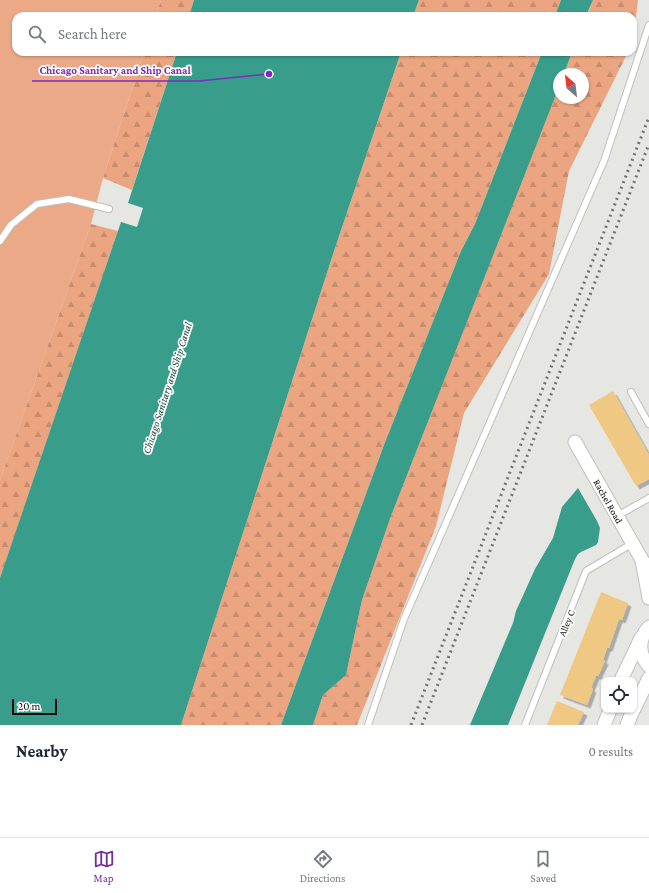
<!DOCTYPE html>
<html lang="en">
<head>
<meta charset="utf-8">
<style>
  :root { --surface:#fff; --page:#f6f6f7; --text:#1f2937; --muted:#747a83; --line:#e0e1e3; --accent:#762da0 }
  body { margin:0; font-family:"Crimson Pro",serif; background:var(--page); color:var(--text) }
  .controls { position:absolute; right:12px; bottom:12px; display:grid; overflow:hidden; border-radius:8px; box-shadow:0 1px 3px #0004 }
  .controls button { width:36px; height:36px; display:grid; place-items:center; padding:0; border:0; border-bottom:1px solid var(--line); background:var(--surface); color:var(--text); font:20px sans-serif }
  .compass { position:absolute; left:553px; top:68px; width:36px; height:36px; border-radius:50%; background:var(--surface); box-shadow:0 1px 3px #0004; rotate:332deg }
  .scale { position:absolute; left:12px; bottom:10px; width:45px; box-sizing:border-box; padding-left:4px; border:2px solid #0b0b0a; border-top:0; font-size:11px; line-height:14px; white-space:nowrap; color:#0b0b0a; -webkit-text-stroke:3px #fffffe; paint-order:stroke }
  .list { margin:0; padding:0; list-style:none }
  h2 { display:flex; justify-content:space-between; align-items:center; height:52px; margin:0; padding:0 16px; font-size:17px }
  h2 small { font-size:13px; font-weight:400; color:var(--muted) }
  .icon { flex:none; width:22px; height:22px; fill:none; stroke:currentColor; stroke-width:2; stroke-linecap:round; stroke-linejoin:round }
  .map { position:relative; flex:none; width:649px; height:725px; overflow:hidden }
  .search { position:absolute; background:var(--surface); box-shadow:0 1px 3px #0004; left:12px; right:12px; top:12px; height:44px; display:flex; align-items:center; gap:10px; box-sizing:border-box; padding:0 14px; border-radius:12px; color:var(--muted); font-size:15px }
  .sheet { height:112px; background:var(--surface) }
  nav { display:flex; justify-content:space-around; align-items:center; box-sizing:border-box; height:56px; border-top:1px solid var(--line); background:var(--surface); font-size:11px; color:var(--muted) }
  nav a { display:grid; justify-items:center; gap:2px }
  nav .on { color:var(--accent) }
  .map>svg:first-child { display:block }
  .green { fill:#eca987 }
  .forest { fill:url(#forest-firs) }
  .water { fill:#389d8a }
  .building { fill:#efc883; filter:url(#shadow) }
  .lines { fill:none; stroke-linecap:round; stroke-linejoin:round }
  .lane-casing { stroke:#bfbfbc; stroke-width:8 }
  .street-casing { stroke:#bfbfbc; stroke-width:15 }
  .lane { stroke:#fff; stroke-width:6 }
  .street { stroke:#fff; stroke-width:13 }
  .rail { stroke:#737371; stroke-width:3; stroke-dasharray:2 4; stroke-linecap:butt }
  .labels { text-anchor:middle; stroke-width:3.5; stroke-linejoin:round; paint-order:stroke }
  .street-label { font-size:10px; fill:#0b0b0a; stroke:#fffffe }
  .water-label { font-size:11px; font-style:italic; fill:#1e4940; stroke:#fffffe }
  .leader { fill:none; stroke:#7b2cbf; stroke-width:1.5 }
  .callout-dot { fill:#7b2cbf; stroke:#fffffe; stroke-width:1.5 }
  .callout-label { font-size:11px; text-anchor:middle; font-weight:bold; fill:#7b2cbf; stroke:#fffffe; stroke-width:3.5; stroke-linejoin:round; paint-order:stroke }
</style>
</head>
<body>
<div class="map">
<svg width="649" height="725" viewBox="0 0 649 725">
  <defs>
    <pattern id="forest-firs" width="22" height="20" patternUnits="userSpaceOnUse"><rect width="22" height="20" fill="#eca581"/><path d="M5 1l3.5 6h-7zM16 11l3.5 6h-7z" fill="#c98d6e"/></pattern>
    <filter id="shadow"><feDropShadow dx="3.5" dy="3.5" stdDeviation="0" flood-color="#0004"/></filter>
  </defs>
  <rect width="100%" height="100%" fill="#e6e6e3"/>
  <path class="green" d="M0,0H161L156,16H16V52H144L103,178L91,224L0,480Z"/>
  <g class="forest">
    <path d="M161,0H194L189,16H156Z"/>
    <path d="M419,0H561L555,16H413Z"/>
    <path d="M593,0H638L633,42V16H587Z"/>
    <path d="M144,52H177L132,190L103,178Z"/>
    <path d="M401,52H542L475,224L461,251L384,445L281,725H181L335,248Z"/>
    <path d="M572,52H628L569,171L549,274L464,413L436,526L357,725H313L323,695L346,675L362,600L391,516L559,86V98H583V74H564Z"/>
    <path d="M91,224L118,231L0,579V480Z"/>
  </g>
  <g class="water">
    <path d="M194,0H419L413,16H189Z"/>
    <path d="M561,0H593L586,16H555Z"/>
    <path d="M177,52H401L335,248L181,725H0V578L121,222L137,227L143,208L128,203Z"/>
    <path d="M542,52H572L564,74H559V87L391,516L362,600L346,675L323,695L313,725H281L384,445L461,251L475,224Z"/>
    <path d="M578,488L597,521L600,528L598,542L596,545L581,552L578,554L575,559L508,725H470L513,623L516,611L535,569L553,538L562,507Z"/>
  </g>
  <g class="building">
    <path d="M613,391L649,455V479L636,486L589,405Z"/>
    <path d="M601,592L628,603L622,620L619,619L609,648H607L603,660L605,661L598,676H596L591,688L593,689L587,705L560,695Z"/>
    <path d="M557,701L584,712L578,725H547Z"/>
  </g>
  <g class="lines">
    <g class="lane-casing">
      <g id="lane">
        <path d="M0,241L11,225L37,204L69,199L109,209"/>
        <path d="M631,392L649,424"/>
        <path d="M617,516L649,498"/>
        <path d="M368,725L404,619L604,161L649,25"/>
        <path d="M525,725L586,571L633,543"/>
      </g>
    </g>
    <g class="street-casing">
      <g id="street">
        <path id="s1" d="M575,442L642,560L649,568"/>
        <path d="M642,560L649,598"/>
        <path d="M649,627C638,639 638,654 649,666"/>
        <path d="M621,680L641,638"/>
        <path d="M634,709L649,678"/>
        <path d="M604,725L610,710"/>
        <path d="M627,725L633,710"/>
      </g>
    </g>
    <use href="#lane" class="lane"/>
    <use href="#street" class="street"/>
    <g class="rail">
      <path d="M411,725L649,117"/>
      <path d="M422,725L649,144"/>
    </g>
  </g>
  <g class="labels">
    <g class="street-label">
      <text dy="4" stroke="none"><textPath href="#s1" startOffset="68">Rachel Road</textPath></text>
      <text transform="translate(566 623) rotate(-68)" y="4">Alley C</text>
    </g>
    <g class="water-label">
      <text transform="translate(167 388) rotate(-72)" y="4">Chicago Sanitary and Ship Canal</text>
    </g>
  </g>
  <path class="leader" d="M269 74L199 81H32"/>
  <circle class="callout-dot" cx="269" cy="74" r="4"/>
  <g class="callout-label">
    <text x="115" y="74">Chicago Sanitary and Ship Canal</text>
  </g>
</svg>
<div class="controls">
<button><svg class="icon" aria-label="locate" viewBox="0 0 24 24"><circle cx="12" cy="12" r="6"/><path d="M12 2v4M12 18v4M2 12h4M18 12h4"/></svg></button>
</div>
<svg class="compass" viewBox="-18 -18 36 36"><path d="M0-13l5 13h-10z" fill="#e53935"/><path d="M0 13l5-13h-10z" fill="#747a83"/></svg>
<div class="scale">20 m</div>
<div class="search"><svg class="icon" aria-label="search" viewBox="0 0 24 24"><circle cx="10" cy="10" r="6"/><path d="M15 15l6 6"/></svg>Search here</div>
</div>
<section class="sheet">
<h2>Nearby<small>0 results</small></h2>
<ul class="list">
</ul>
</section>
<nav>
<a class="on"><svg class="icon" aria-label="map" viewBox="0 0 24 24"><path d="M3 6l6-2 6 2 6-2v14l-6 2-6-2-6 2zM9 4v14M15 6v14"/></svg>Map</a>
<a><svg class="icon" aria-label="directions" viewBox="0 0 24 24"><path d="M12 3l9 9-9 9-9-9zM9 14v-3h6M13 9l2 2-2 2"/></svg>Directions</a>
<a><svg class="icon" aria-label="saved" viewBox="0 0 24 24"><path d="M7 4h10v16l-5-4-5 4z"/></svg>Saved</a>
</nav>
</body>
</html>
